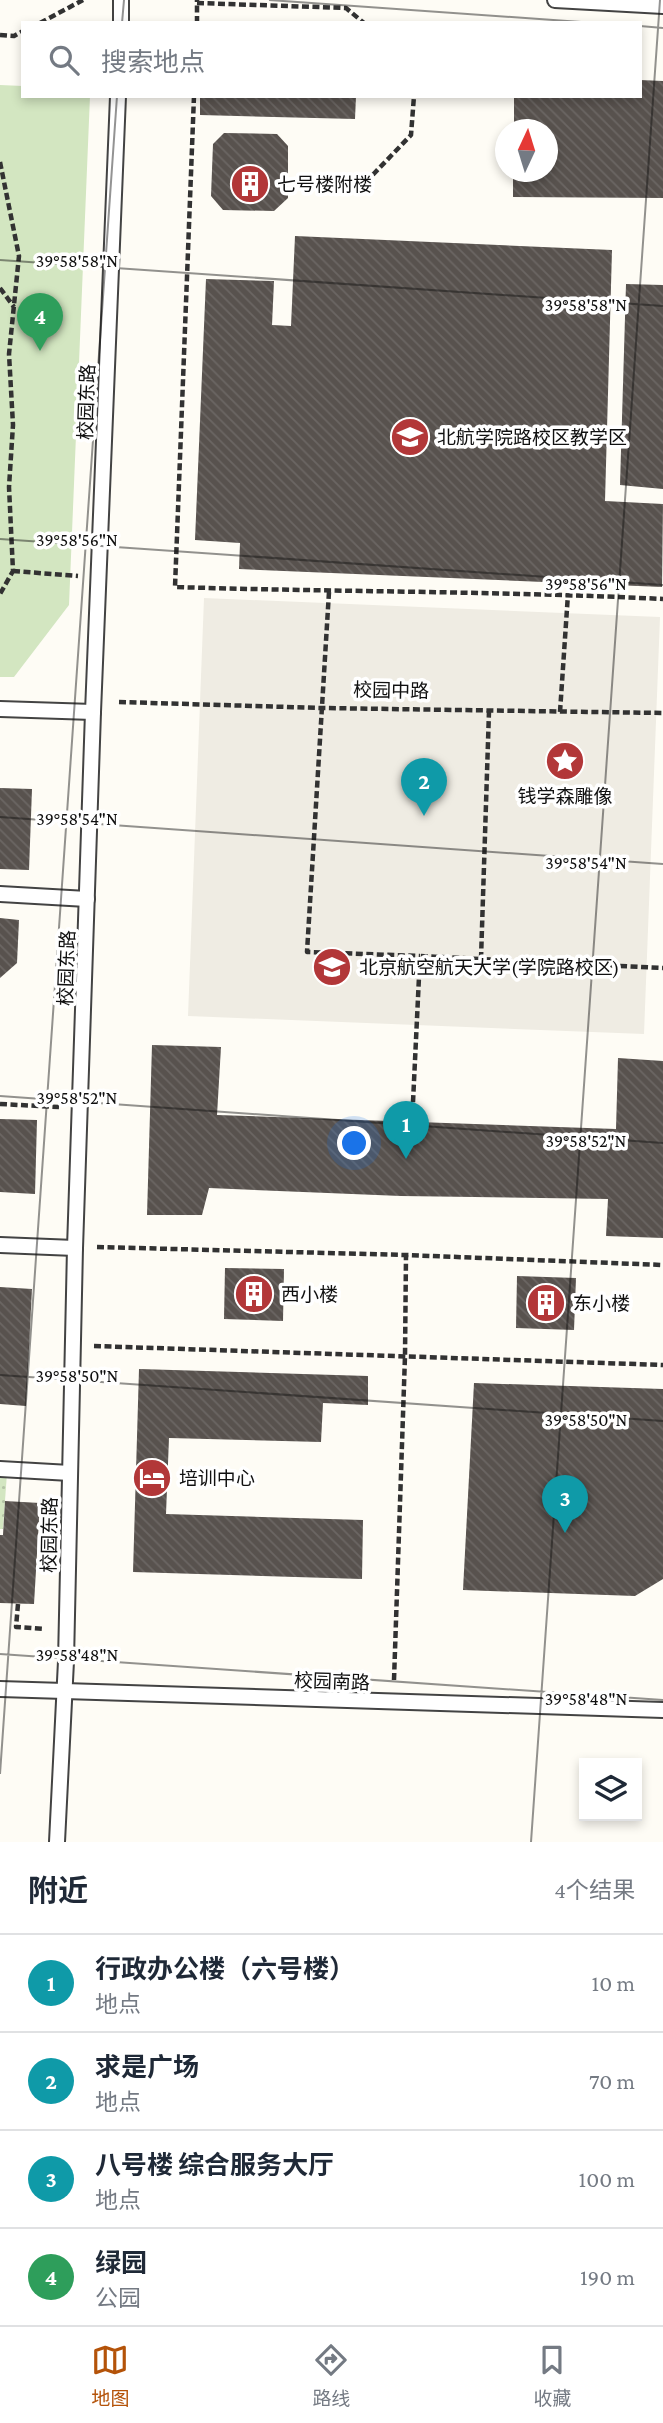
<!DOCTYPE html>
<html lang="zh">
<head>
<meta charset="utf-8">
<style>
  :root { --surface:#fff; --page:#f6f6f7; --text:#1f2937; --muted:#747a83; --line:#e0e1e3; --accent:#b45309 }
  body { margin:0; font-family:"Crimson Pro","Noto Sans SC",serif; background:var(--page); color:var(--text) }
  .controls { position:absolute; right:21px; bottom:21px; display:grid; overflow:hidden; border-radius:0px; box-shadow:0 4px 10px #0003 }
  .controls button { width:63px; height:63px; display:grid; place-items:center; padding:0; border:0; border-bottom:2px solid var(--line); background:var(--surface); color:var(--text); font:35px sans-serif }
  .compass { position:absolute; left:495px; top:119px; width:63px; height:63px; border-radius:50%; background:var(--surface); box-shadow:0 4px 10px #0003; rotate:4deg }
  .you { position:absolute; left:355px; top:1144px; width:24px; height:24px; margin:-18px; border:5px solid #fff; border-radius:50%; background:#1a73e8; box-shadow:0 0 0 10px #1a73e833 }
  .badge { display:grid; place-items:center; width:46px; height:46px; border-radius:50%; background:var(--accent); color:#fff; font-size:23px; font-weight:700 }
  .pin { position:absolute; translate:-50% -58px; filter:drop-shadow(0 2px 4px #0008) }
  .pin::after { content:''; position:absolute; top:37px; width:24px; height:21px; background:inherit; clip-path:polygon(0 0,100% 0,50% 100%) }
  .list { margin:0; padding:0; list-style:none }
  h2 { display:flex; justify-content:space-between; align-items:center; height:91px; margin:0; padding:0 28px; font-size:30px }
  h2 small { font-size:23px; font-weight:400; color:var(--muted) }
  .list li { display:grid; grid-template-columns:46px 1fr auto; gap:21px; align-items:center; box-sizing:border-box; height:98px; padding:0 28px; border-top:2px solid var(--line) }
  .list b { display:block; font-size:26px; white-space:nowrap }
  .list p { margin:0; font-size:23px; white-space:nowrap; color:var(--muted) }
  .list em { font-size:23px; font-style:normal; color:var(--muted) }
  .icon { flex:none; width:38px; height:38px; fill:none; stroke:currentColor; stroke-width:2; stroke-linecap:round; stroke-linejoin:round }
  .map { position:relative; flex:none; width:663px; height:1842px; overflow:hidden }
  .search { position:absolute; background:var(--surface); box-shadow:0 4px 10px #0003; left:21px; right:21px; top:21px; height:77px; display:flex; align-items:center; gap:18px; box-sizing:border-box; padding:0 24px; border-radius:0px; color:var(--muted); font-size:26px }
  .sheet { height:483px; background:var(--surface) }
  nav { display:flex; justify-content:space-around; align-items:center; box-sizing:border-box; height:98px; border-top:2px solid var(--line); background:var(--surface); font-size:19px; color:var(--muted) }
  nav a { display:grid; justify-items:center; gap:4px }
  nav .on { color:var(--accent) }
  .map>svg:first-child { display:block }
  .grass { fill:url(#grass-dots) }
  .park { fill:#d3e6c1 }
  .plaza { fill:#efece3 }
  .building { fill:url(#building-back-hatch) }
  .lines { fill:none; stroke-linecap:round; stroke-linejoin:round }
  .service-casing { stroke:#434343; stroke-width:18 }
  .path { stroke:#323232; stroke-width:4.5; stroke-dasharray:7 3.5; stroke-linecap:butt }
  .service { stroke:#fff; stroke-width:14 }
  .ticks { fill:none; stroke:#101010; stroke-width:2; stroke-opacity:0.45 }
  .labels { text-anchor:middle; stroke-width:7; stroke-linejoin:round; paint-order:stroke }
  .poi-label { font-size:19px; fill:#101010; stroke:#fff; text-anchor:start }
  .street-label { font-size:19px; fill:#101010; stroke:#fff }
  .ticks-label { font-size:18px; text-anchor:middle; fill:#101010; stroke:#fff; stroke-width:7; stroke-linejoin:round; paint-order:stroke }
</style>
</head>
<body>
<div class="map">
<svg width="663" height="1842" viewBox="0 0 663 1842">
  <defs>
    <pattern id="grass-dots" width="8" height="8" patternUnits="userSpaceOnUse" patternTransform="scale(1.75)"><rect width="8" height="8" fill="#d3e6c1"/><path d="M2 2h.1M6 6h.1" fill="none" stroke="#b4c4a5" stroke-width="1.8" stroke-linecap="round"/></pattern>
    <pattern id="building-back-hatch" width="6" height="6" patternUnits="userSpaceOnUse" patternTransform="scale(1.75)"><rect width="6" height="6" fill="#58524e"/><path d="M-1 5l2 2M0 0l6 6M5-1l2 2" fill="none" stroke="#6b6663"/></pattern>
  </defs>
  <rect width="100%" height="100%" fill="#fefcf5"/>
  <path class="grass" d="M0,1473H7L3,1529H0Z"/>
  <path class="park" d="M0,85L23,86V96H90L69,605L14,677H0Z"/>
  <path class="plaza" d="M204,598L660,617L644,1034L188,1016Z"/>
  <g class="building">
    <path d="M640,80L663,81V198L513,197V172H548V130H514V96H640Z"/>
    <path d="M200,96H356L355,119L200,115Z"/>
    <path d="M224,133L277,134L288,146V198L274,211L223,210L211,196L213,144Z"/>
    <path d="M295,236L612,250L605,501L663,504L662,587L239,569L240,543L195,540L206,279L274,281L272,325L291,326Z"/>
    <path d="M626,284L663,285V489L620,485Z"/>
    <path d="M0,788L32,789L29,870L0,869Z"/>
    <path d="M0,918L19,920L17,963L0,978Z"/>
    <path d="M152,1045L221,1047L217,1115L616,1129L618,1058L663,1061V1238L606,1236L608,1199L401,1196L209,1188L202,1215H147Z"/>
    <path d="M0,1119L37,1120L35,1194L0,1192Z"/>
    <path d="M225,1268L284,1269L283,1321L224,1319Z"/>
    <path d="M517,1276L576,1278L574,1330L516,1328Z"/>
    <path d="M0,1287L32,1289L26,1406L0,1404Z"/>
    <path d="M139,1369L368,1376V1405L323,1403L321,1442L169,1438L166,1514L363,1520L362,1579L133,1572Z"/>
    <path d="M474,1383L663,1389V1579L635,1596L463,1590Z"/>
    <path d="M5,1501L40,1503L34,1604L0,1603V1535H3Z"/>
  </g>
  <g class="lines">
    <g class="service-casing">
      <g id="service">
        <path d="M555,0L663,6"/>
        <path d="M121,23V0"/>
        <path d="M0,709L93,712"/>
        <path d="M0,894L87,899"/>
        <path d="M0,1245L75,1248"/>
        <path d="M0,1469L70,1473"/>
        <path d="M0,1689L663,1710"/>
        <path d="M57,1842L66,1661L75,1248L93,712L118,96"/>
      </g>
    </g>
    <g class="path">
      <path d="M197,3L346,8L364,23"/>
      <path d="M40,23L83,0"/>
      <path d="M197,23V0"/>
      <path d="M0,35L14,36L23,31"/>
      <path d="M194,96L175,587C337,592 500,591 663,599"/>
      <path d="M0,162L19,256L9,354L13,425L9,487L13,571L0,594"/>
      <path d="M314,180L364,184L411,135L414,96"/>
      <path d="M0,288L14,307"/>
      <path d="M13,571L78,576"/>
      <path d="M329,592L307,952L420,956"/>
      <path d="M119,702L322,708L663,713"/>
      <path d="M560,712L568,594"/>
      <path d="M481,959L489,711"/>
      <path d="M0,1104L59,1107"/>
      <path d="M412,1123L420,956L663,968"/>
      <path d="M97,1247L406,1255L663,1265"/>
      <path d="M94,1346L663,1365"/>
      <path d="M18,1604L16,1627L44,1629"/>
      <path d="M394,1680L405,1356L406,1255"/>
    </g>
    <use href="#service" class="service"/>
  </g>
  <path class="ticks" d="M269,0L595,23M122,23L124,0M640,26L663,28M0,260L663,306M0,539L663,585M0,817L663,864M0,1096L663,1143M0,1375L663,1421M0,1654L663,1700M0,1774L117,96M531,1842L660,0"/>
  <defs>
    <g id="building-disc" transform="scale(2.0125)"><circle r="9.5" fill="#b23738" stroke="#fff"/><path d="M-4-6H4V6H1V3H-1V6H-4ZM-2.5-4.3h1.7v1.8h-1.7ZM.8-4.3h1.7v1.8H.8ZM-2.5-1h1.7V.8h-1.7ZM.8-1h1.7V.8H.8Z" fill="#fff"/></g>
    <g id="university-disc" transform="scale(2.0125)"><circle r="9.5" fill="#b23738" stroke="#fff"/><path d="M0-5L7-2L0 1L-7-2ZM-4 1L0 2.5L4 1V4Q0 6-4 4Z" fill="#fff"/></g>
    <g id="sight-disc" transform="scale(2.0125)"><circle r="9.5" fill="#b23738" stroke="#fff"/><path d="M0-6L1.8-2.2L6-1.7L2.9 1.2L3.7 5.4L0 3.3L-3.7 5.4L-2.9 1.2L-6-1.7L-1.8-2.2Z" fill="#fff"/></g>
    <g id="hotel-disc" transform="scale(2.0125)"><circle r="9.5" fill="#b23738" stroke="#fff"/><path d="M-6-4.5h1.5V1H6V5H4.5V3h-9V5H-6ZM-4 0a1.8 1.8 0 1 1 3.6 0ZM.5 0V-2.5h3Q6-2.5 6 0Z" fill="#fff"/></g>
  </defs>
  <g fill-rule="evenodd">
    <use href="#building-disc" x="250" y="184"/>
    <use href="#university-disc" x="410" y="437"/>
    <use href="#sight-disc" x="565" y="761"/>
    <use href="#university-disc" x="332" y="967"/>
    <use href="#building-disc" x="254" y="1294"/>
    <use href="#building-disc" x="546" y="1303"/>
    <use href="#hotel-disc" x="152" y="1478"/>
  </g>
  <g class="labels">
    <g class="poi-label">
      <text x="277" y="191">七号楼附楼</text>
      <text x="437" y="444">北航学院路校区教学区</text>
      <text x="565" y="803" text-anchor="middle">钱学森雕像</text>
      <text x="359" y="974">北京航空航天大学(学院路校区)</text>
      <text x="281" y="1301">西小楼</text>
      <text x="573" y="1310">东小楼</text>
      <text x="179" y="1485">培训中心</text>
    </g>
    <g class="street-label">
      <text transform="translate(86 402) rotate(-88)" y="7">校园东路</text>
      <text transform="translate(391 690) rotate(1)" y="7">校园中路</text>
      <text transform="translate(66 968) rotate(-88)" y="7">校园东路</text>
      <text transform="translate(49 1535) rotate(-89)" y="7">校园东路</text>
      <text transform="translate(332 1681) rotate(2)" y="7">校园南路</text>
    </g>
  </g>
  <g class="ticks-label">
    <text x="77" y="267">39°58'58"N</text>
    <text x="586" y="311">39°58'58"N</text>
    <text x="77" y="546">39°58'56"N</text>
    <text x="586" y="590">39°58'56"N</text>
    <text x="77" y="825">39°58'54"N</text>
    <text x="586" y="869">39°58'54"N</text>
    <text x="77" y="1104">39°58'52"N</text>
    <text x="586" y="1147">39°58'52"N</text>
    <text x="77" y="1382">39°58'50"N</text>
    <text x="586" y="1426">39°58'50"N</text>
    <text x="77" y="1661">39°58'48"N</text>
    <text x="586" y="1705">39°58'48"N</text>
  </g>
</svg>
<div class="controls">
<button><svg class="icon" aria-label="layers" viewBox="0 0 24 24"><path d="M12 4l9 5-9 5-9-5zM3 14l9 5 9-5"/></svg></button>
</div>
<svg class="compass" viewBox="-18 -18 36 36"><path d="M0-13l5 13h-10z" fill="#e53935"/><path d="M0 13l5-13h-10z" fill="#747a83"/></svg>
<div class="you"></div>
<div class="pin badge" style="left:406px;top:1159px;background:#0f9aa8">1</div>
<div class="pin badge" style="left:424px;top:816px;background:#0f9aa8">2</div>
<div class="pin badge" style="left:565px;top:1533px;background:#0f9aa8">3</div>
<div class="pin badge" style="left:40px;top:351px;background:#2e9e5b">4</div>
<div class="search"><svg class="icon" aria-label="search" viewBox="0 0 24 24"><circle cx="10" cy="10" r="6"/><path d="M15 15l6 6"/></svg>搜索地点</div>
</div>
<section class="sheet">
<h2>附近<small>4个结果</small></h2>
<ul class="list">
<li><span class="badge" style="background:#0f9aa8">1</span><div><b>行政办公楼（六号楼）</b><p>地点</p></div><em>10 m</em></li>
<li><span class="badge" style="background:#0f9aa8">2</span><div><b>求是广场</b><p>地点</p></div><em>70 m</em></li>
<li><span class="badge" style="background:#0f9aa8">3</span><div><b>八号楼 综合服务大厅</b><p>地点</p></div><em>100 m</em></li>
<li><span class="badge" style="background:#2e9e5b">4</span><div><b>绿园</b><p>公园</p></div><em>190 m</em></li>
</ul>
</section>
<nav>
<a class="on"><svg class="icon" aria-label="map" viewBox="0 0 24 24"><path d="M3 6l6-2 6 2 6-2v14l-6 2-6-2-6 2zM9 4v14M15 6v14"/></svg>地图</a>
<a><svg class="icon" aria-label="directions" viewBox="0 0 24 24"><path d="M12 3l9 9-9 9-9-9zM9 14v-3h6M13 9l2 2-2 2"/></svg>路线</a>
<a><svg class="icon" aria-label="saved" viewBox="0 0 24 24"><path d="M7 4h10v16l-5-4-5 4z"/></svg>收藏</a>
</nav>
</body>
</html>
